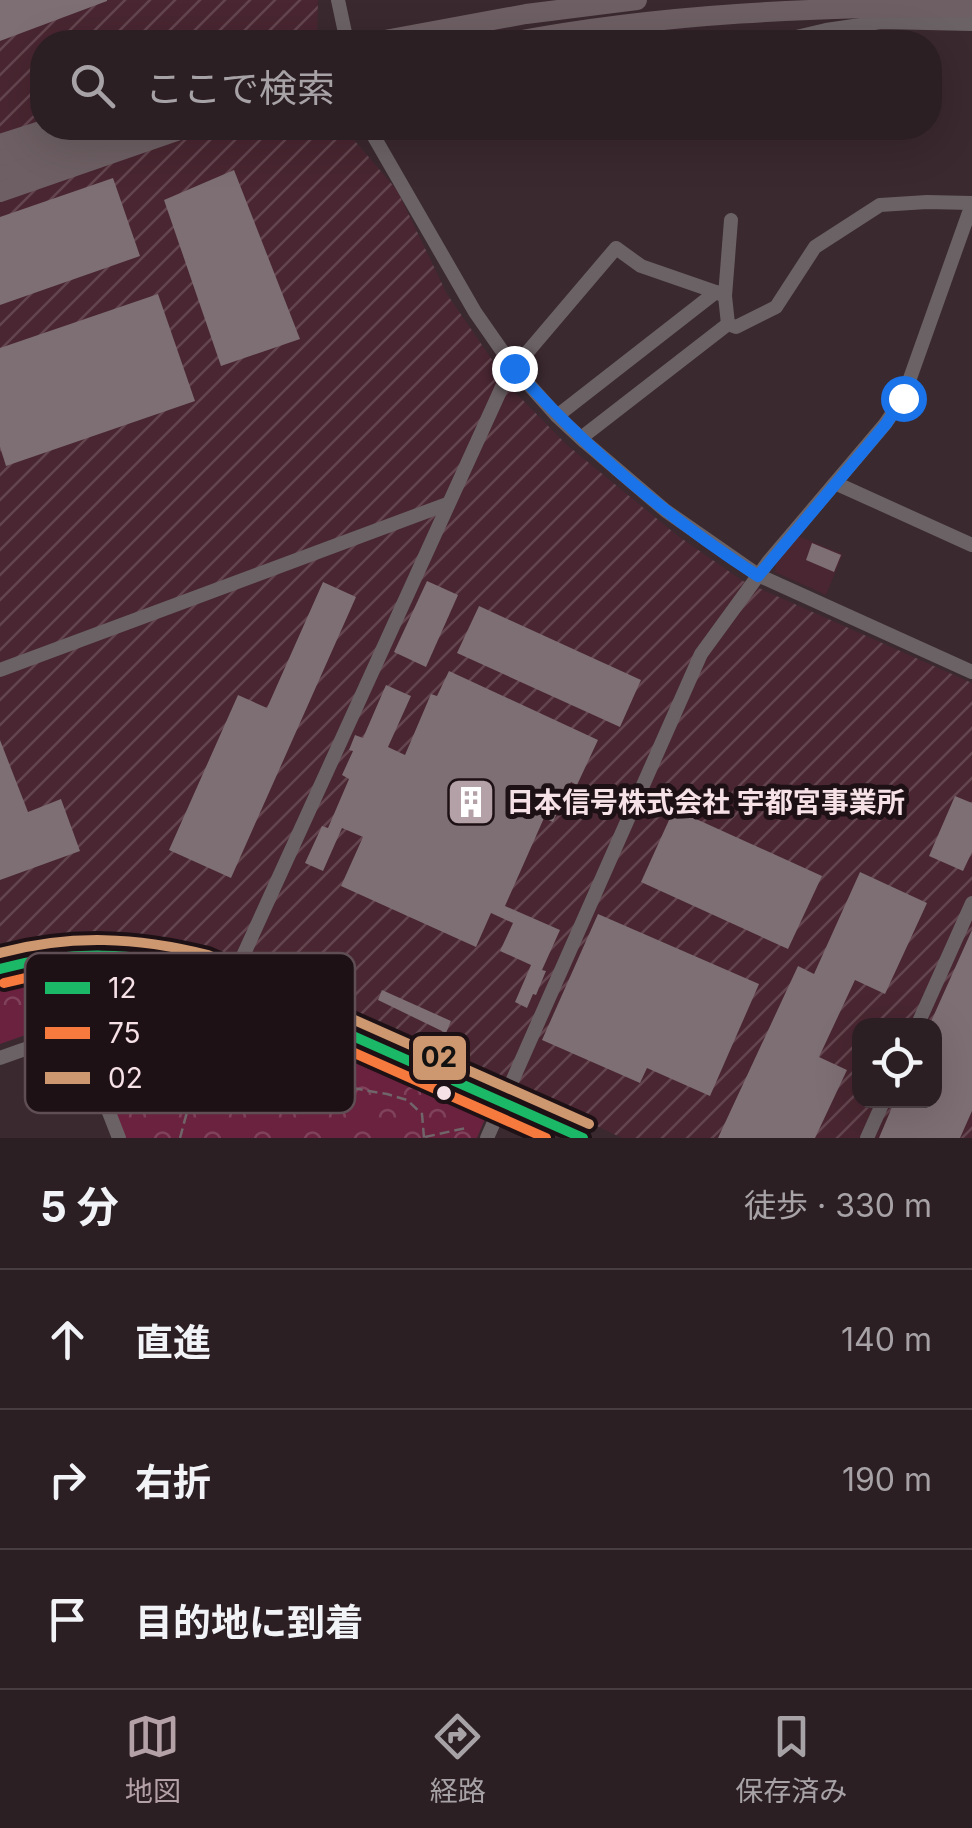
<!DOCTYPE html>
<html lang="ja">
<head>
<meta charset="utf-8">
<style>
  :root { --surface:#2c1f23; --page:#34272b; --text:#f1f3f6; --muted:#a6a2a6; --line:#483d41; --accent:#b4a1a7 }
  body { margin:0; font-family:Inter,"Noto Sans JP",sans-serif; background:var(--page); color:var(--text) }
  .controls { position:absolute; right:30px; bottom:30px; display:grid; overflow:hidden; border-radius:20px; box-shadow:0 10px 40px #0002 }
  .controls button { width:90px; height:90px; display:grid; place-items:center; padding:0; border:0; border-bottom:2px solid var(--line); background:var(--surface); color:var(--text); font:50px sans-serif }
  .stop { position:absolute; width:30px; height:30px; margin:-22px; border:8px solid #1a73e8; border-radius:50%; background:#fff }
  .stop.end { background:#1a73e8; border-color:#fff; box-shadow:0 2px 10px #0008 }
  .list { margin:0; padding:0; list-style:none }
  h2 { display:flex; justify-content:space-between; align-items:center; height:130px; margin:0; padding:0 40px; font-size:42px }
  h2 small { font-size:32px; font-weight:400; color:var(--muted) }
  .list li { display:grid; grid-template-columns:65px 1fr auto; gap:30px; align-items:center; box-sizing:border-box; height:140px; padding:0 40px; border-top:2px solid var(--line) }
  .list b { display:block; font-size:38px; white-space:nowrap }
  .list em { font-size:32px; font-style:normal; color:var(--muted) }
  .icon { flex:none; width:55px; height:55px; fill:none; stroke:currentColor; stroke-width:2; stroke-linecap:round; stroke-linejoin:round }
  .map { position:relative; flex:none; width:972px; height:1138px; overflow:hidden }
  .search { position:absolute; background:var(--surface); box-shadow:0 10px 40px #0002; left:30px; right:30px; top:30px; height:110px; display:flex; align-items:center; gap:25px; box-sizing:border-box; padding:0 35px; border-radius:40px; color:var(--muted); font-size:38px }
  .sheet { height:550px; background:var(--surface) }
  nav { display:flex; justify-content:space-around; align-items:center; box-sizing:border-box; height:140px; border-top:2px solid var(--line); background:var(--surface); font-size:28px; color:var(--muted) }
  nav a { display:grid; justify-items:center; gap:5px }
  nav .on { color:var(--accent) }
  .map>svg:first-child { display:block }
  .built { fill:#492631 }
  .industrial { fill:url(#industrial-furrows); fill-rule:evenodd }
  .park { fill:url(#park-crowns) }
  .building { fill:#7e6f74 }
  .lines { fill:none; stroke-linecap:round; stroke-linejoin:round }
  .path { stroke:#706569; stroke-width:2.5; stroke-dasharray:10 5; stroke-linecap:butt }
  .minor { stroke:#6b6265; stroke-width:14 }
  .highway { stroke:#6d5f63; stroke-width:20 }
  .bus-1-casing { stroke:#1e1115; stroke-width:18 }
  .bus-2-casing { stroke:#1e1115; stroke-width:18 }
  .bus-3-casing { stroke:#1e1115; stroke-width:18 }
  .bus-1 { stroke:#1ab867; stroke-width:10 }
  .bus-2 { stroke:#f6793e; stroke-width:10 }
  .bus-3 { stroke:#cd976f; stroke-width:10 }
  .route { stroke:#1a73e8; stroke-width:12 }
  .bus-dot { fill:#f6e1e7; stroke:#1e1115; stroke-width:4 }
  .labels { text-anchor:middle; stroke-width:10; stroke-linejoin:round; paint-order:stroke }
  .poi-label { font-size:28px; font-weight:bold; fill:#f6e1e7; stroke:#1e1115; text-anchor:start }
  .key { fill:#1e1115; stroke:#5f4f54; stroke-width:2.5 }
  .key-label { font-size:28px; fill:#f6e1e7 }
  .line-badge { stroke:#1e1115; stroke-width:4 }
  .pale-badge-label { font-size:28px; text-anchor:middle; font-weight:bold; fill:#111 }
</style>
</head>
<body>
<div class="map">
<svg width="972" height="1138" viewBox="0 0 972 1138">
  <defs>
    <pattern id="industrial-furrows" width="10" height="10" patternUnits="userSpaceOnUse" patternTransform="scale(2.5)"><rect width="10" height="10" fill="#492631"/><path d="M-1 1l2-2M0 10L10 0M9 11l2-2" fill="none" stroke="#64454f"/></pattern>
    <pattern id="park-crowns" width="20" height="18" patternUnits="userSpaceOnUse" patternTransform="scale(2.5)"><rect width="20" height="18" fill="#6a223f"/><path d="M2 6a3 3 0 1 1 6 0M12 15a3 3 0 1 1 6 0" fill="none" stroke="#80425b"/></pattern>
  </defs>
  <rect width="100%" height="100%" fill="#3a292f"/>
  <path class="built" d="M798,536L843,554L826,595L775,572L776,561Z"/>
  <path class="industrial" d="M0,0H318L317,42H42V128H350L355,141L397,190L447,294L512,389L567,445L678,536L743,581L972,683V1138H622L489,1075L218,960L170,945L120,938L68,939L0,955ZM860,1026H934V1100H860Z"/>
  <g class="park">
    <path d="M95,966C147,966 191,978 239,1000L242,1004L110,1012L54,1025L0,1044V983L44,970Z"/>
    <path d="M227,1031L320,1039L487,1114L477,1138H116L85,1058L90,1045L163,1033Z"/>
  </g>
  <g class="building">
    <path d="M0,0H107V1L0,41Z"/>
    <path d="M234,170L300,339L221,366L164,200Z"/>
    <path d="M113,178L140,256L0,305V217Z"/>
    <path d="M158,294L195,401L6,466L0,447V348Z"/>
    <path d="M812,543L841,555L834,572L806,560Z"/>
    <path d="M427,581L458,595L426,667L394,652Z"/>
    <path d="M323,582L356,597L231,878L169,850L238,695L267,708Z"/>
    <path d="M479,606L641,680L620,727L457,653Z"/>
    <path d="M449,671L598,740L577,785L571,782L553,822L544,818L505,906L560,930L542,970L546,971L536,995L533,994L527,1008L515,1002L531,965L500,951L513,923L491,913L476,947L341,886L363,837L342,828L323,871L305,863L322,826L328,828L349,779L342,775L353,751L349,750L355,735L363,738L386,685L411,696L388,747L405,755L431,694L437,696Z"/>
    <path d="M0,740L28,812L61,799L80,851L0,880Z"/>
    <path d="M955,796L972,803V852L963,871L929,856Z"/>
    <path d="M674,809L822,876L788,949L641,882Z"/>
    <path d="M860,872L927,903L885,994L855,980L819,1057L847,1070L815,1138H718L798,966L814,974Z"/>
    <path d="M598,914L759,984L710,1096L647,1068L640,1083L542,1040Z"/>
    <path d="M972,930V1111L960,1138H879L895,1100H934V1026H929Z"/>
    <path d="M382,990L451,1021L446,1033L378,1000Z"/>
  </g>
  <g class="lines">
    <g class="path">
      <path d="M252,1072L255,1035"/>
      <path d="M425,1137L466,1128"/>
      <path d="M180,1138C185,1121 188,1100 201,1088C231,1060 346,1088 387,1094L407,1100L422,1114L424,1138"/>
    </g>
    <g class="minor">
      <path d="M338,0L347,42"/>
      <path d="M645,42H651"/>
      <path d="M775,42L826,30L881,22L972,24"/>
      <path d="M369,128L475,312L514,368L557,416L585,442L666,511L758,575L972,672"/>
      <path d="M725,296L731,220"/>
      <path d="M514,368L616,248L641,266L716,292"/>
      <path d="M557,416L716,292L725,296L728,324L736,327L776,307L815,247L880,205L927,202L972,203"/>
      <path d="M581,438L728,324"/>
      <path d="M835,483L972,545"/>
      <path d="M0,670L447,504"/>
      <path d="M0,969C70,947 134,950 204,970L583,1138"/>
      <path d="M232,980L512,365"/>
      <path d="M917,1026L972,903"/>
      <path d="M78,1033L119,1138"/>
      <path d="M0,1058C56,1037 113,1023 172,1019C214,1017 264,1031 302,1014"/>
      <path d="M487,1138L701,654L768,562L885,424L903,398L972,204"/>
      <path d="M867,1138L884,1100"/>
    </g>
    <g class="highway">
      <path d="M374,42L526,14L637,0"/>
      <path d="M511,42C663,13 817,7 972,7"/>
      <path d="M0,144L50,128"/>
      <path d="M0,161L92,128"/>
      <path d="M0,177L141,128"/>
      <path d="M0,192L185,128"/>
    </g>
    <g class="bus-1-casing">
      <path id="bus-1" d="M0,969C70,950 134,952 204,970L583,1138"/>
    </g>
    <g class="bus-2-casing">
      <path id="bus-2" d="M4,983C71,965 132,967 199,984L546,1138"/>
    </g>
    <g class="bus-3-casing">
      <path id="bus-3" d="M0,953C71,934 137,937 208,955L589,1124"/>
    </g>
    <use href="#bus-1" class="bus-1"/>
    <use href="#bus-2" class="bus-2"/>
    <use href="#bus-3" class="bus-3"/>
  </g>
  <g class="lines">
    <path class="route" d="M514,368C585,448 668,518 758,576L886,424L903,398"/>
  </g>
  <defs>
    <g id="building-square" transform="scale(2.5)"><rect x="-9" y="-9" width="18" height="18" rx="4" fill="#b4a1a7" stroke="#1e1115"/><path d="M-4-6H4V6H1V3H-1V6H-4ZM-2.5-4.3h1.7v1.8h-1.7ZM.8-4.3h1.7v1.8H.8ZM-2.5-1h1.7V.8h-1.7ZM.8-1h1.7V.8H.8Z" fill="#fff"/></g>
  </defs>
  <g fill-rule="evenodd">
    <use href="#building-square" x="471" y="802"/>
  </g>
  <circle class="bus-dot" cx="444" cy="1093" r="9"/>
  <g class="labels">
    <g class="poi-label">
      <text x="506" y="812">日本信号株式会社 宇都宮事業所</text>
    </g>
  </g>
  <rect x="25" y="953" width="330" height="160" rx="15" class="key"/>
  <rect x="45" y="982" width="45" height="12" fill="#1ab867"/>
  <rect x="45" y="1027" width="45" height="12" fill="#f6793e"/>
  <rect x="45" y="1072" width="45" height="12" fill="#cd976f"/>
  <g class="key-label">
    <text x="108" y="998">12</text>
    <text x="108" y="1043">75</text>
    <text x="108" y="1088">02</text>
  </g>
  <rect class="line-badge" x="411" y="1034" width="57" height="48" rx="10" fill="#cd976f"/>
  <g class="pale-badge-label">
    <text x="439" y="1067">02</text>
  </g>
</svg>
<div class="controls">
<button><svg class="icon" aria-label="locate" viewBox="0 0 24 24"><circle cx="12" cy="12" r="6"/><path d="M12 2v4M12 18v4M2 12h4M18 12h4"/></svg></button>
</div>
<div class="stop" style="left:903px;top:398px"></div>
<div class="stop end" style="left:514px;top:368px"></div>
<div class="search"><svg class="icon" aria-label="search" viewBox="0 0 24 24"><circle cx="10" cy="10" r="6"/><path d="M15 15l6 6"/></svg>ここで検索</div>
</div>
<section class="sheet">
<h2>5 分<small>徒歩 · 330 m</small></h2>
<ul class="list">
<li><svg class="icon" aria-label="ahead" viewBox="0 0 24 24"><path d="M12 20V5M6 11l6-6 6 6"/></svg><div><b>直進</b></div><em>140 m</em></li>
<li><svg class="icon" aria-label="right" viewBox="0 0 24 24"><path d="M7 20v-9h11M14 6l5 5-5 5"/></svg><div><b>右折</b></div><em>190 m</em></li>
<li><svg class="icon" aria-label="arrive" viewBox="0 0 24 24"><path d="M6 21V4h12l-3 4 3 4H6"/></svg><div><b>目的地に到着</b></div></li>
</ul>
</section>
<nav>
<a class="on"><svg class="icon" aria-label="map" viewBox="0 0 24 24"><path d="M3 6l6-2 6 2 6-2v14l-6 2-6-2-6 2zM9 4v14M15 6v14"/></svg>地図</a>
<a><svg class="icon" aria-label="directions" viewBox="0 0 24 24"><path d="M12 3l9 9-9 9-9-9zM9 14v-3h6M13 9l2 2-2 2"/></svg>経路</a>
<a><svg class="icon" aria-label="saved" viewBox="0 0 24 24"><path d="M7 4h10v16l-5-4-5 4z"/></svg>保存済み</a>
</nav>
</body>
</html>
